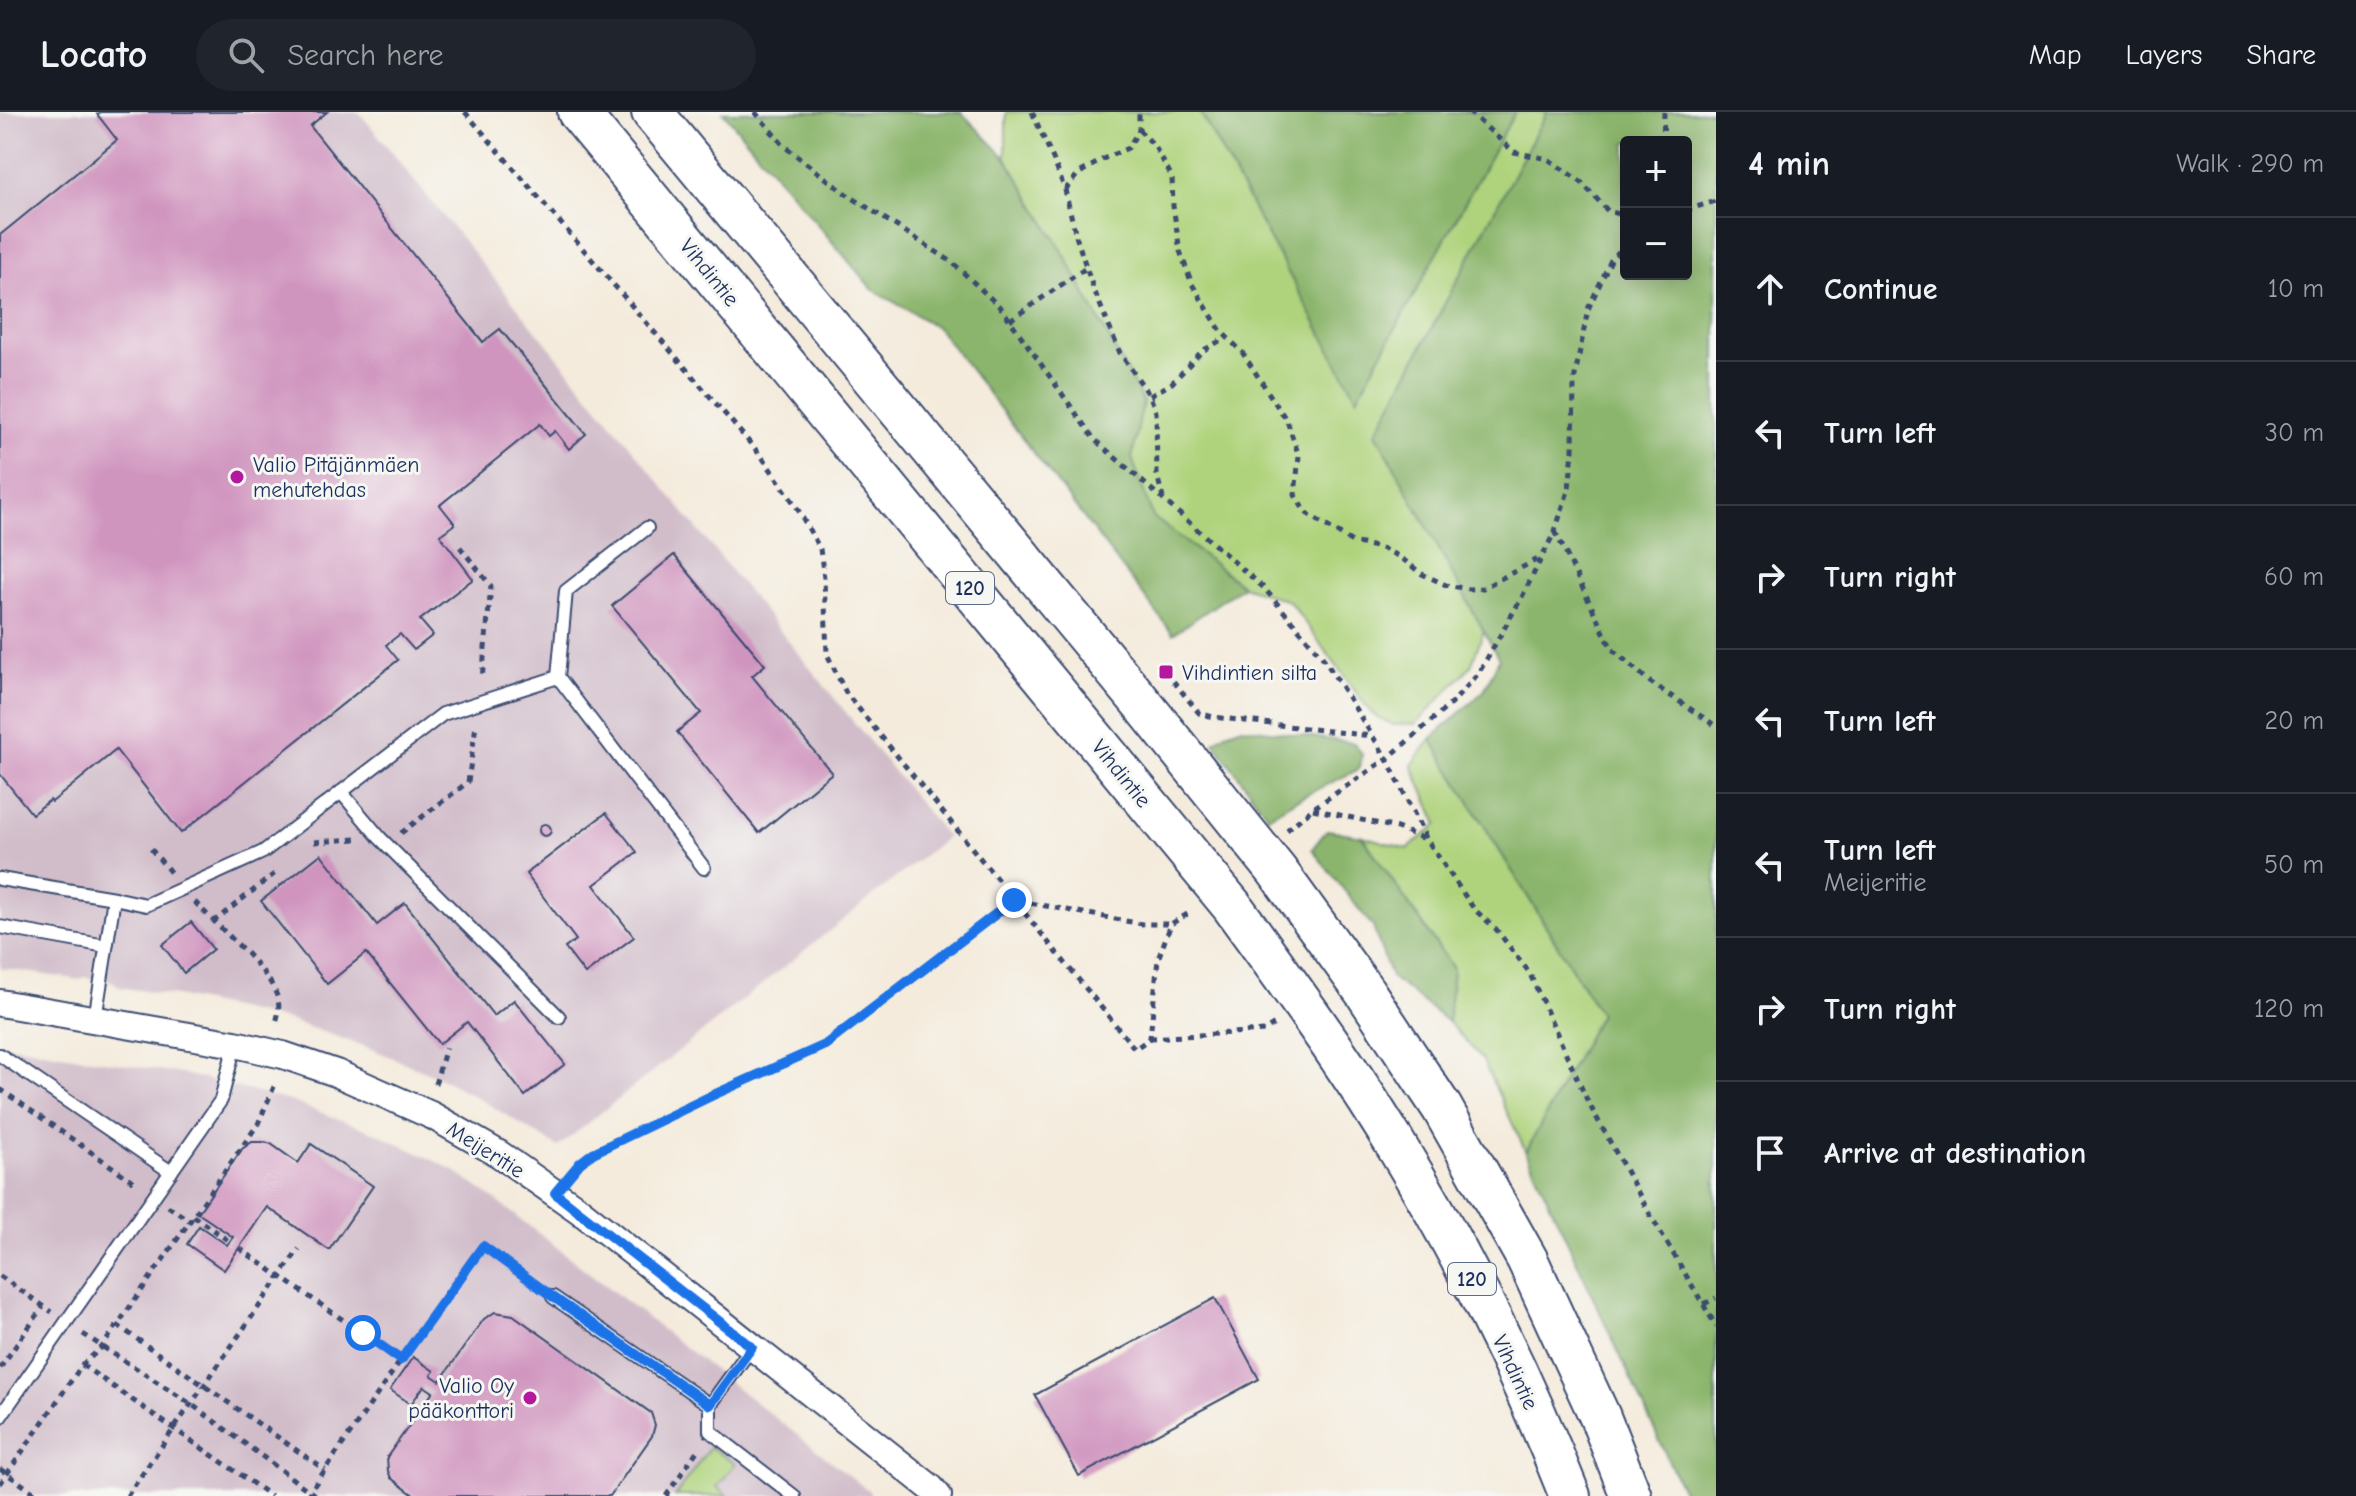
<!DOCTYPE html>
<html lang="en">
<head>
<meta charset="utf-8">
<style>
  :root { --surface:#171b24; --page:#20242c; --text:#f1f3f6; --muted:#9ea1a6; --line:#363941 }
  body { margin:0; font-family:"Comic Neue",sans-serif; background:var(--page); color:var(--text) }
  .controls { position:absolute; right:24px; top:24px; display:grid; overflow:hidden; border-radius:8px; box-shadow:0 4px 20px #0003 }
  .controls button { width:72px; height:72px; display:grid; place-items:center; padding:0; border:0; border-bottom:2px solid var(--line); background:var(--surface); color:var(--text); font:40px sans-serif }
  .stop { position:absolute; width:24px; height:24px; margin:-18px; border:6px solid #1a73e8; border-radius:50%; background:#fff }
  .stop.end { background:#1a73e8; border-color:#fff; box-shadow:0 2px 8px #0008 }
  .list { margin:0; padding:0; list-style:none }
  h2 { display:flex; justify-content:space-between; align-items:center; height:104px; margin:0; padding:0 32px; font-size:34px }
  h2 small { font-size:26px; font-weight:400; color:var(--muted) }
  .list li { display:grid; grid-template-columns:52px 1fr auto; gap:24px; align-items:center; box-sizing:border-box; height:144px; padding:0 32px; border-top:2px solid var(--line) }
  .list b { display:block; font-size:30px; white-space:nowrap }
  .list p { margin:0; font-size:26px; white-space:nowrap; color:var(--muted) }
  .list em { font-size:26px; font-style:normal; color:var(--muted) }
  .icon { flex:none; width:44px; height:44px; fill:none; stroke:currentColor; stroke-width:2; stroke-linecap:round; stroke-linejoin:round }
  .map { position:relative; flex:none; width:1716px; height:1384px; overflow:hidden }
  header { display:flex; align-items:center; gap:48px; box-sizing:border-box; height:112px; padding:0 40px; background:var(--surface); border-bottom:2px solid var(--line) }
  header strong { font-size:38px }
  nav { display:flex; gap:44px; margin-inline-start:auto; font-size:28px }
  .search { width:560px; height:72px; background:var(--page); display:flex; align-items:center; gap:20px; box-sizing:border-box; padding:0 28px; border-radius:44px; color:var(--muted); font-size:30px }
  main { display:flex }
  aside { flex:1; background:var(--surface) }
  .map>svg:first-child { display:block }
  .industrial { fill:#d1bdca }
  .green { fill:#afd37c; stroke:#65816d; stroke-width:2 }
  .forest { fill:#8bb56c; stroke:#537265; stroke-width:2; fill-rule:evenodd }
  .building { fill:#d095bf }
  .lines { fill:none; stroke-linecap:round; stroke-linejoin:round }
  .service-casing { stroke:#3c4b71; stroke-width:16 }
  .minor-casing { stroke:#3c4b71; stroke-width:30 }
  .primary-casing { stroke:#3c4b71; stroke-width:44 }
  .path { stroke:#3c4b71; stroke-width:5; stroke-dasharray:6 6; stroke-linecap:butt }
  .service { stroke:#fff; stroke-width:12 }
  .minor { stroke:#fff; stroke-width:26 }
  .primary { stroke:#fff; stroke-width:40 }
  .route { stroke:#1a73e8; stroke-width:10 }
  .poi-dot { fill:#b5179e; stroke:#f6f6f2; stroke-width:3 }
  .labels { text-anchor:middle; stroke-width:6; stroke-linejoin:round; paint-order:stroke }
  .shield { fill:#f6f6f2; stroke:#5d6b8a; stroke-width:2 }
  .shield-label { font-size:20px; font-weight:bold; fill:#1b2f5e }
  .street-label { font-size:22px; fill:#1b2f5e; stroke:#f6f6f2 }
  .poi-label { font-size:22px; fill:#1b2f5e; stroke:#f6f6f2; text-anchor:start }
</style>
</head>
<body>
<header>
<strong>Locato</strong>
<div class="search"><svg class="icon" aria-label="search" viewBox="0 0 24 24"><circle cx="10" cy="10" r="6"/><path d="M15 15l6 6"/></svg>Search here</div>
<nav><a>Map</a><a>Layers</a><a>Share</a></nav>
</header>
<main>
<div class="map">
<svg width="1716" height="1384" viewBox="0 0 1716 1384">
  <rect width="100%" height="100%" fill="#f6f6f2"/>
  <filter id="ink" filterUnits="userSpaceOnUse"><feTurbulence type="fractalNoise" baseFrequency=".0125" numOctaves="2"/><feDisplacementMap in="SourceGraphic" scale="16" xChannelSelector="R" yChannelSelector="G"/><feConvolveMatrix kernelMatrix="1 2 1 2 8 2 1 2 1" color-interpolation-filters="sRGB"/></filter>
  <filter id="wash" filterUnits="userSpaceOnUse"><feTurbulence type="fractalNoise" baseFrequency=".006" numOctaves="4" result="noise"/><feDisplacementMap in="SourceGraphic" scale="32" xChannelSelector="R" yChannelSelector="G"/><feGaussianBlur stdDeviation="1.8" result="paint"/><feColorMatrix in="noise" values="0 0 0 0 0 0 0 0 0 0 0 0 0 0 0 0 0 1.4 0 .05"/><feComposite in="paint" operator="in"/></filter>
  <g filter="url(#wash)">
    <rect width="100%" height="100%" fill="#f4ebdc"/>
    <g class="industrial">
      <path d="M0,0H359L947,725L558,1035L485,990L437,964L364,934L288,908L176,884L119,875L114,870L84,865L80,868L0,856Z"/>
      <path d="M0,932L188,963L290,989L381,1023L453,1058L497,1089L869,1379L871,1384H0Z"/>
    </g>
    <g class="green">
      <path d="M1006,0H1200L1357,285L1515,0H1547L1376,321L1484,518L1471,554L1416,612L1393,613L1372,602L1289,489L1243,474L1153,405L1132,346L1143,290L1062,138L1006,46Z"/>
      <path d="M1431,627L1600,902L1526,1040L1482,947L1448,910L1453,856L1362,724L1408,737L1438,712L1412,653Z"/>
      <path d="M710,1335L735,1352L717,1375L728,1384H675Z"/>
    </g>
    <g class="forest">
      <path d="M723,0H961L1006,46L1062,138L1143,290L1132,346L1153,405L1243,474L1173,522L938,216L872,177Z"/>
      <path d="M1200,0H1515L1357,286Z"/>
      <path d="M1547,0H1716V1384H1685L1526,1040L1600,902L1431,627L1484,579L1499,547L1376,321ZM1626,30H1686V162H1626Z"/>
      <path d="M1242,615L1354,631L1362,642L1359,657L1290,691L1268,705L1214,630L1226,621Z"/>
      <path d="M1327,718L1362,724L1453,857L1448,910L1391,865L1373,815L1312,737Z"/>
    </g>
    <g id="blocks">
      <g class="building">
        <path d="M101,0H327L310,14L483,230L500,217L586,322L569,337L555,319L549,324L540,312L440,393L455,412L440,423L473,467L420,508L433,523L414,538L400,522L386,533L398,548L181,721L116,638L52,690L50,688L32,702L0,662V123L117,28L97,2Z"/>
        <path d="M674,443L765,553L752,564L832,661L759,721L677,620L701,601L612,494Z"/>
        <path d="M606,701L637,740L594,773L634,825L585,862L565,836L576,828L526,762Z"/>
        <circle cx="545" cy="718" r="6"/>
        <path d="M321,742L377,813L405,791L494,904L514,888L565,952L525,984L467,910L439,932L366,841L327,872L261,789Z"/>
        <path d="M191,810L213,837L184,861L162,833Z"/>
        <path d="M252,1030H265L271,1032L298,1051L311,1032L373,1074L329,1138L267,1095L224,1158L187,1132L199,1114L227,1133L233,1125L198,1101L242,1037Z"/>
        <path d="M1215,1186L1259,1267L1079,1364L1035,1283Z"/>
        <path d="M495,1200L513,1203L651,1301L655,1313L652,1324L610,1384H415L391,1366L388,1359L387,1345L433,1280L424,1274L411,1292L390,1278L413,1245L434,1259L431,1263L440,1269L484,1207Z"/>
      </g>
    </g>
  </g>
  <g filter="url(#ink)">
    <use href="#blocks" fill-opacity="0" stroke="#3c4b71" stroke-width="2"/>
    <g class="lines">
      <g class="service-casing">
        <g id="service">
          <path d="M558,565L704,756"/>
          <path d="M341,680L380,726L559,905"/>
          <path d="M0,767L114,786"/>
          <path d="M0,815L106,834"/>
          <path d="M95,907L114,786L146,793L263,740L443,602L558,565L566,479L647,416"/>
          <path d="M0,943L171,1060"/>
          <path d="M553,1185L710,1293"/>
          <path d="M752,1235L710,1293V1319L794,1384"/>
          <path d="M0,1305L221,988L235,932"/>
        </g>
      </g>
      <g class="minor-casing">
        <path id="minor" d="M0,891L235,932L283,943L336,961L433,1004L499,1042L579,1098L931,1376L938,1384"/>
      </g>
      <g class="primary-casing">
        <g id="primary">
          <path d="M578,0L1232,794C1288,871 1344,948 1394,1030C1463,1143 1522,1262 1570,1384"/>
          <path d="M652,0L1141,590L1277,759L1365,880L1442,996L1527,1147L1600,1305L1631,1384"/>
        </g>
      </g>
      <g class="path">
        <path d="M465,0L762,345L796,394L820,437L824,466L827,542L846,581L1135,937L1150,926L1158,847L1171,812L1192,799"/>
        <path d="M755,0L784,34L845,81L952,150L1002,197L1094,327L1264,476L1324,547L1387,647L1427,728L1474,797L1496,817L1529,860L1588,990L1651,1104L1716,1214"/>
        <path d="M1032,0L1054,49L1065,78L1076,124L1092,173L1120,241L1150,284L1156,300L1157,363L1163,386"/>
        <path d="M1469,0L1514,40L1548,47L1581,70L1608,99L1626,104"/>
        <path d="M1139,18L1154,33L1172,65L1173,94L1180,139L1192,172L1221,219L1242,240L1287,309L1299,344L1295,383L1305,400L1352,430L1381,436L1400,445L1422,462L1446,473L1469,477L1483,476L1540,446"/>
        <path d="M1663,30L1664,0"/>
        <path d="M1065,78L1078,62L1105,46L1128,36L1139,18V0"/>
        <path d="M1686,98L1716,89"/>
        <path d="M1010,208L1086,156"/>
        <path d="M1150,284L1172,271L1202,239L1227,225"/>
        <path d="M1555,419L1612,537L1650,570L1716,614"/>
        <path d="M460,435L491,474L482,567"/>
        <path d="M1166,560L1199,601L1213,605L1371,624"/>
        <path d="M1313,697L1397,716L1427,728"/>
        <path d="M1287,718L1312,697L1387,647L1453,590L1478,562L1485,550L1522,485L1555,419L1569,376L1573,340L1574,269L1588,197L1611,148L1626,132"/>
        <path d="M401,721L468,670L476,613"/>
        <path d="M314,730L356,727"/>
        <path d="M151,737L171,761"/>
        <path d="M195,790C217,815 272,858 278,888C280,897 278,905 275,913"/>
        <path d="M213,810L278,759"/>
        <path d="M1150,926L1264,919L1275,912"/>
        <path d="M435,972L446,936"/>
        <path d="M0,977L137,1072"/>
        <path d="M572,1060L593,1041L711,984L825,933L1014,788L1142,812H1171"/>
        <path d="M168,1094L190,1109L258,1012L276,970"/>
        <path d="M193,1104L229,1129"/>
        <path d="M239,1136L401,1248"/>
        <path d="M0,1164L52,1200"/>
        <path d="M1704,1192L1716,1186"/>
        <path d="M117,1213L325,1358"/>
        <path d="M83,1222L191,1292L316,1384"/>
        <path d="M82,1253L271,1384"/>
        <path d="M0,1256L43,1195"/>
        <path d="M0,1357L39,1384"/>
        <path d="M0,1372L82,1253L102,1235L190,1109"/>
        <path d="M127,1384L299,1137"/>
        <path d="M307,1384L401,1248L483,1134L539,1175"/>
        <path d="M666,1384L699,1336"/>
      </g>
      <use href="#service" class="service"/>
      <use href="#minor" class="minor"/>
      <use href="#primary" class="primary"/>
    </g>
  </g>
  <g class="lines" filter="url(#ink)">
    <path class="route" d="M363,1221L401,1248L483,1134L553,1185L710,1293L752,1235L555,1081L580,1051L593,1041L711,984L825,933L1014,788"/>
  </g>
  <g class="poi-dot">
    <circle cx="237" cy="365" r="8"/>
    <rect x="1158" y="552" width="16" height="16" rx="4"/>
    <circle cx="530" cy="1286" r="8"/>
  </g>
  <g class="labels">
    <g class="shield">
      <rect x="946" y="460" width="48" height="32" rx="6"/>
      <rect x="1448" y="1151" width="48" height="32" rx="6"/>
    </g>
    <g class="shield-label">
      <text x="970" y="483">120</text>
      <text x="1472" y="1174">120</text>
    </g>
    <g class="street-label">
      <text transform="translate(710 160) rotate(51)" y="8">Vihdintie</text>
      <text transform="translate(1122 661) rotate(51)" y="8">Vihdintie</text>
      <text transform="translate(486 1037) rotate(32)" y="8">Meijeritie</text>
      <text transform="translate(1516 1260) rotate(65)" y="8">Vihdintie</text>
    </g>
    <g class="poi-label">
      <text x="253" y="360">Valio Pitäjänmäen<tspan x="253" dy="25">mehutehdas</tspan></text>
      <text x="1182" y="568">Vihdintien silta</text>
      <text x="514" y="1281" text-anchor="end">Valio Oy<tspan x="514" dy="25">pääkonttori</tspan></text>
    </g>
  </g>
</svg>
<div class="controls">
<button>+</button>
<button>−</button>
</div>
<div class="stop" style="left:363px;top:1221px"></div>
<div class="stop end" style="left:1014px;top:788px"></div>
</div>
<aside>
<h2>4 min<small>Walk · 290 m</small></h2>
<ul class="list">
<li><svg class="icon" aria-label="ahead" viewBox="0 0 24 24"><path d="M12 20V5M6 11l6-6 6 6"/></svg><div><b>Continue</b></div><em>10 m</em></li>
<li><svg class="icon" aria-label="left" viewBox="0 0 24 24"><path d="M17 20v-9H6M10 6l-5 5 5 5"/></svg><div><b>Turn left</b></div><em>30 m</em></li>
<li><svg class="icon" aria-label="right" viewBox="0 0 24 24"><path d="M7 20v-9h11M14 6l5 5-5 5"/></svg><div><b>Turn right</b></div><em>60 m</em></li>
<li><svg class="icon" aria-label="left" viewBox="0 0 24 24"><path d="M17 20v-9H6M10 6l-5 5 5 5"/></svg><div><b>Turn left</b></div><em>20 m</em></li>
<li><svg class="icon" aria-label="left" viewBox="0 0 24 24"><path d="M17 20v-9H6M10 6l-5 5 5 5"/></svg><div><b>Turn left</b><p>Meijeritie</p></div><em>50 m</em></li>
<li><svg class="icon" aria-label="right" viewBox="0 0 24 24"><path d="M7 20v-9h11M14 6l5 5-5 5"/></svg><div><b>Turn right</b></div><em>120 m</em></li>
<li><svg class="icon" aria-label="arrive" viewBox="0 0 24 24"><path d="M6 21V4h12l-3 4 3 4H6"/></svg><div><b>Arrive at destination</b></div></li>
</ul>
</aside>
</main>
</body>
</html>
